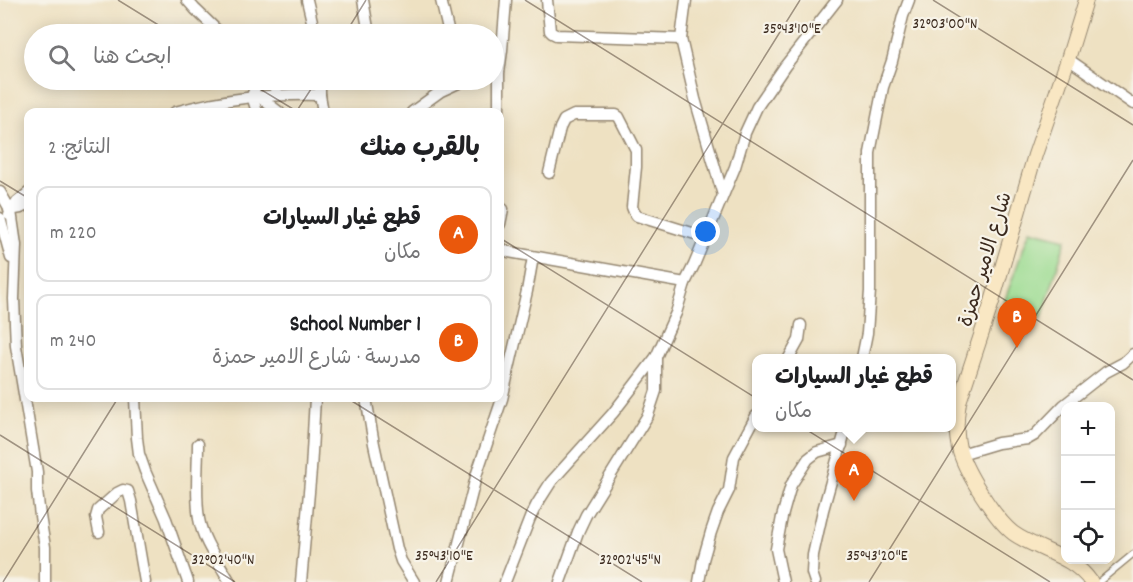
<!DOCTYPE html>
<html lang="ar">
<head>
<meta charset="utf-8">
<style>
  :root { --surface:#fff; --page:#f2f2f2; --text:#202124; --muted:#757577; --line:#e0e0e0; --accent:#ea580c }
  body { margin:0; font-family:Dekko,"Playpen Sans Arabic",sans-serif; background:var(--page); color:var(--text); direction:rtl }
  .controls { position:absolute; right:18px; bottom:18px; display:grid; overflow:hidden; border-radius:12px; box-shadow:0 3px 15px #0003 }
  .controls button { width:54px; height:54px; display:grid; place-items:center; padding:0; border:0; border-bottom:2px solid var(--line); background:var(--surface); color:var(--text); font:30px sans-serif }
  .you { position:absolute; left:706px; top:232px; width:21px; height:21px; margin:-15px; border:4px solid #fff; border-radius:50%; background:#1a73e8; box-shadow:0 0 0 9px #1a73e833 }
  .badge { display:grid; place-items:center; width:39px; height:39px; border-radius:50%; background:var(--accent); color:#fff; font-size:20px; font-weight:700 }
  .pin { position:absolute; translate:-50% -50px; filter:drop-shadow(0 2px 3px #0008) }
  .pin::after { content:''; position:absolute; top:32px; width:21px; height:18px; background:inherit; clip-path:polygon(0 0,100% 0,50% 100%) }
  .popup { position:absolute; left:752px; top:354px; width:204px; height:78px; box-sizing:border-box; display:grid; place-content:center; border-radius:12px; background:var(--surface); filter:drop-shadow(0 2px 4px #0005); font-size:20px; white-space:nowrap; color:var(--muted) }
  .popup b { font-size:22px; color:var(--text) }
  .popup::after { content:''; position:absolute; left:50%; top:100%; margin-left:-12px; border:12px solid transparent; border-top-color:var(--surface) }
  .list { margin:0; padding:0; list-style:none }
  h2 { display:flex; justify-content:space-between; align-items:center; height:78px; margin:0; padding:0 24px; font-size:26px }
  h2 small { font-size:20px; font-weight:400; color:var(--muted) }
  .list li { display:grid; grid-template-columns:39px 1fr auto; gap:18px; align-items:center; box-sizing:border-box; height:96px; margin:0 12px 12px; padding:0 12px; border:2px solid var(--line); border-radius:12px }
  .list b { display:block; font-size:22px; white-space:nowrap }
  .list p { margin:0; font-size:20px; white-space:nowrap; color:var(--muted) }
  .list em { font-size:20px; font-style:normal; color:var(--muted) }
  .icon { flex:none; width:33px; height:33px; fill:none; stroke:currentColor; stroke-width:2; stroke-linecap:round; stroke-linejoin:round }
  .map { position:relative; flex:none; width:1133px; height:582px; overflow:hidden; direction:ltr }
  .search { position:absolute; background:var(--surface); box-shadow:0 3px 15px #0003; left:24px; top:24px; width:480px; height:66px; display:flex; align-items:center; gap:15px; box-sizing:border-box; padding:0 21px; border-radius:33px; color:var(--muted); font-size:22px }
  .panel { position:absolute; background:var(--surface); box-shadow:0 3px 15px #0003; left:24px; top:108px; width:480px; height:294px; border-radius:12px; direction:rtl }
  .map>svg:first-child { display:block }
  .green { fill:#9cdc92; stroke:#6c8358; stroke-width:1.5 }
  .lines { fill:none; stroke-linecap:round; stroke-linejoin:round }
  .lane-casing { stroke:#948670; stroke-width:8 }
  .street-casing { stroke:#948670; stroke-width:13 }
  .secondary-casing { stroke:#948670; stroke-width:16 }
  .lane { stroke:#fff; stroke-width:5 }
  .street { stroke:#fff; stroke-width:10 }
  .secondary { stroke:#f9e7c3; stroke-width:14 }
  .ticks { fill:none; stroke:#3b2a1e; stroke-width:1.5; stroke-opacity:0.45 }
  .labels { text-anchor:middle; stroke-width:4.5; stroke-linejoin:round; paint-order:stroke }
  .street-label { font-size:20px; fill:#3b2a1e; stroke:#f7f3e8 }
  .ticks-label { font-size:15px; text-anchor:middle; fill:#3b2a1e; stroke:#f7f3e8; stroke-width:4.5; stroke-linejoin:round; paint-order:stroke }
</style>
</head>
<body>
<div class="map">
<svg width="1133" height="582" viewBox="0 0 1133 582">
  <rect width="100%" height="100%" fill="#f7f3e8"/>
  <filter id="ink" filterUnits="userSpaceOnUse"><feTurbulence type="fractalNoise" baseFrequency=".0167" numOctaves="2"/><feDisplacementMap in="SourceGraphic" scale="12" xChannelSelector="R" yChannelSelector="G"/><feConvolveMatrix kernelMatrix="1 2 1 2 8 2 1 2 1" color-interpolation-filters="sRGB"/></filter>
  <filter id="wash" filterUnits="userSpaceOnUse"><feTurbulence type="fractalNoise" baseFrequency=".008" numOctaves="4" result="noise"/><feDisplacementMap in="SourceGraphic" scale="24" xChannelSelector="R" yChannelSelector="G"/><feGaussianBlur stdDeviation="1.35" result="paint"/><feColorMatrix in="noise" values="0 0 0 0 0 0 0 0 0 0 0 0 0 0 0 0 0 1.4 0 .05"/><feComposite in="paint" operator="in"/></filter>
  <g filter="url(#wash)">
    <rect width="100%" height="100%" fill="#eee1c2"/>
    <path class="green" d="M1030,230L1066,239L1042,318L1004,302Z"/>
  </g>
  <g filter="url(#ink)">
    <g class="lines">
      <g class="lane-casing">
        <path id="lane" d="M1099,582L1133,554"/>
      </g>
      <g class="street-casing">
        <g id="street">
          <path d="M187,0L195,9L221,34"/>
          <path d="M307,0L315,34"/>
          <path d="M363,0L369,34"/>
          <path d="M441,0L449,34"/>
          <path d="M547,0L550,31L552,33L556,35L681,39"/>
          <path d="M686,0L681,39L695,99L723,195"/>
          <path d="M1068,59L1133,104"/>
          <path d="M268,80L272,83L278,94"/>
          <path d="M320,80V95L323,112"/>
          <path d="M258,96L279,112"/>
          <path d="M175,112C225,98 267,94 320,95"/>
          <path d="M257,112L252,96L258,80"/>
          <path d="M412,112L441,91L465,80"/>
          <path d="M499,112V73L502,50L506,0"/>
          <path d="M549,173L560,128L564,120L574,115H616L619,117L636,150V167L632,207L634,212L637,216L705,237"/>
          <path d="M0,192L11,211L16,245L14,299L16,346L37,472V491L40,516L45,547V582"/>
          <path d="M9,210L21,208L28,204"/>
          <path d="M9,215L17,202L28,193"/>
          <path d="M0,218L11,258"/>
          <path d="M500,224L503,209"/>
          <path d="M500,245L502,249L509,252L685,283"/>
          <path d="M789,358L799,340L801,325"/>
          <path d="M862,358L867,333L870,291V153L883,87L892,61L903,16L909,0"/>
          <path d="M135,398L137,438L139,454L145,471L166,519L188,582"/>
          <path d="M366,398L374,444L397,549L401,561L414,582"/>
          <path d="M198,444C198,469 195,494 199,519C203,542 219,562 230,582"/>
          <path d="M961,454L998,443L1028,439L1035,435L1064,405L1106,372L1123,363L1133,354"/>
          <path d="M99,532L96,517L98,510L117,493L123,490L128,491L131,501L145,582"/>
          <path d="M301,582L311,470L315,398"/>
          <path d="M449,582L477,473L502,399L527,291L533,257"/>
          <path d="M505,582L530,518L537,504L551,482L613,413L656,357L676,313L685,283L694,265L735,167L745,133L757,107L785,66L837,0"/>
          <path d="M560,582L578,532L586,515L648,415L656,391V357"/>
          <path d="M699,582L703,560L711,532L718,512L729,490L734,457L756,416"/>
          <path d="M783,582L776,549L782,517L791,485L808,459L817,452L842,445"/>
          <path d="M815,582L812,573L813,555L823,510L846,428"/>
        </g>
      </g>
      <g class="secondary-casing">
        <path id="secondary" d="M1086,0L1068,59L1035,155L992,302L959,402C956,419 955,435 960,452C967,474 995,519 1013,533C1038,551 1073,555 1091,582"/>
      </g>
      <use href="#lane" class="lane"/>
      <use href="#street" class="street"/>
      <use href="#secondary" class="secondary"/>
    </g>
  </g>
  <path class="ticks" d="M118,0L173,34M525,0L1133,380M933,0L1133,125M345,34L366,0M245,80L298,112M296,112L317,80M0,181L28,198M500,238L1050,582M347,398L642,582M0,435L235,582M3,582L118,398M436,582L800,0M869,582L1133,160"/>
  <g class="labels">
    <g class="street-label">
      <text transform="translate(984 259) rotate(-73)" y="7">شارع الامير حمزة</text>
    </g>
  </g>
  <g class="ticks-label">
    <text x="945" y="28">32°03'00"N</text>
    <text x="792" y="33">35°43'10"E</text>
    <text x="444" y="560">35°43'10"E</text>
    <text x="877" y="560">35°43'20"E</text>
    <text x="223" y="564">32°02'40"N</text>
    <text x="630" y="564">32°02'45"N</text>
  </g>
</svg>
<div class="controls">
<button>+</button>
<button>−</button>
<button><svg class="icon" aria-label="locate" viewBox="0 0 24 24"><circle cx="12" cy="12" r="6"/><path d="M12 2v4M12 18v4M2 12h4M18 12h4"/></svg></button>
</div>
<div class="you"></div>
<div class="pin badge" style="left:854px;top:501px">A</div>
<div class="popup"><b>قطع غيار السيارات</b>مكان</div>
<div class="pin badge" style="left:1017px;top:348px">B</div>
<div class="search"><svg class="icon" aria-label="search" viewBox="0 0 24 24"><circle cx="10" cy="10" r="6"/><path d="M15 15l6 6"/></svg>ابحث هنا</div>
<section class="panel">
<h2>بالقرب منك<small>النتائج: 2</small></h2>
<ul class="list">
<li><span class="badge">A</span><div><b>قطع غيار السيارات</b><p>مكان</p></div><em>220 m</em></li>
<li><span class="badge">B</span><div><b>School Number 1</b><p>مدرسة · شارع الامير حمزة</p></div><em>240 m</em></li>
</ul>
</section>
</div>
</body>
</html>
